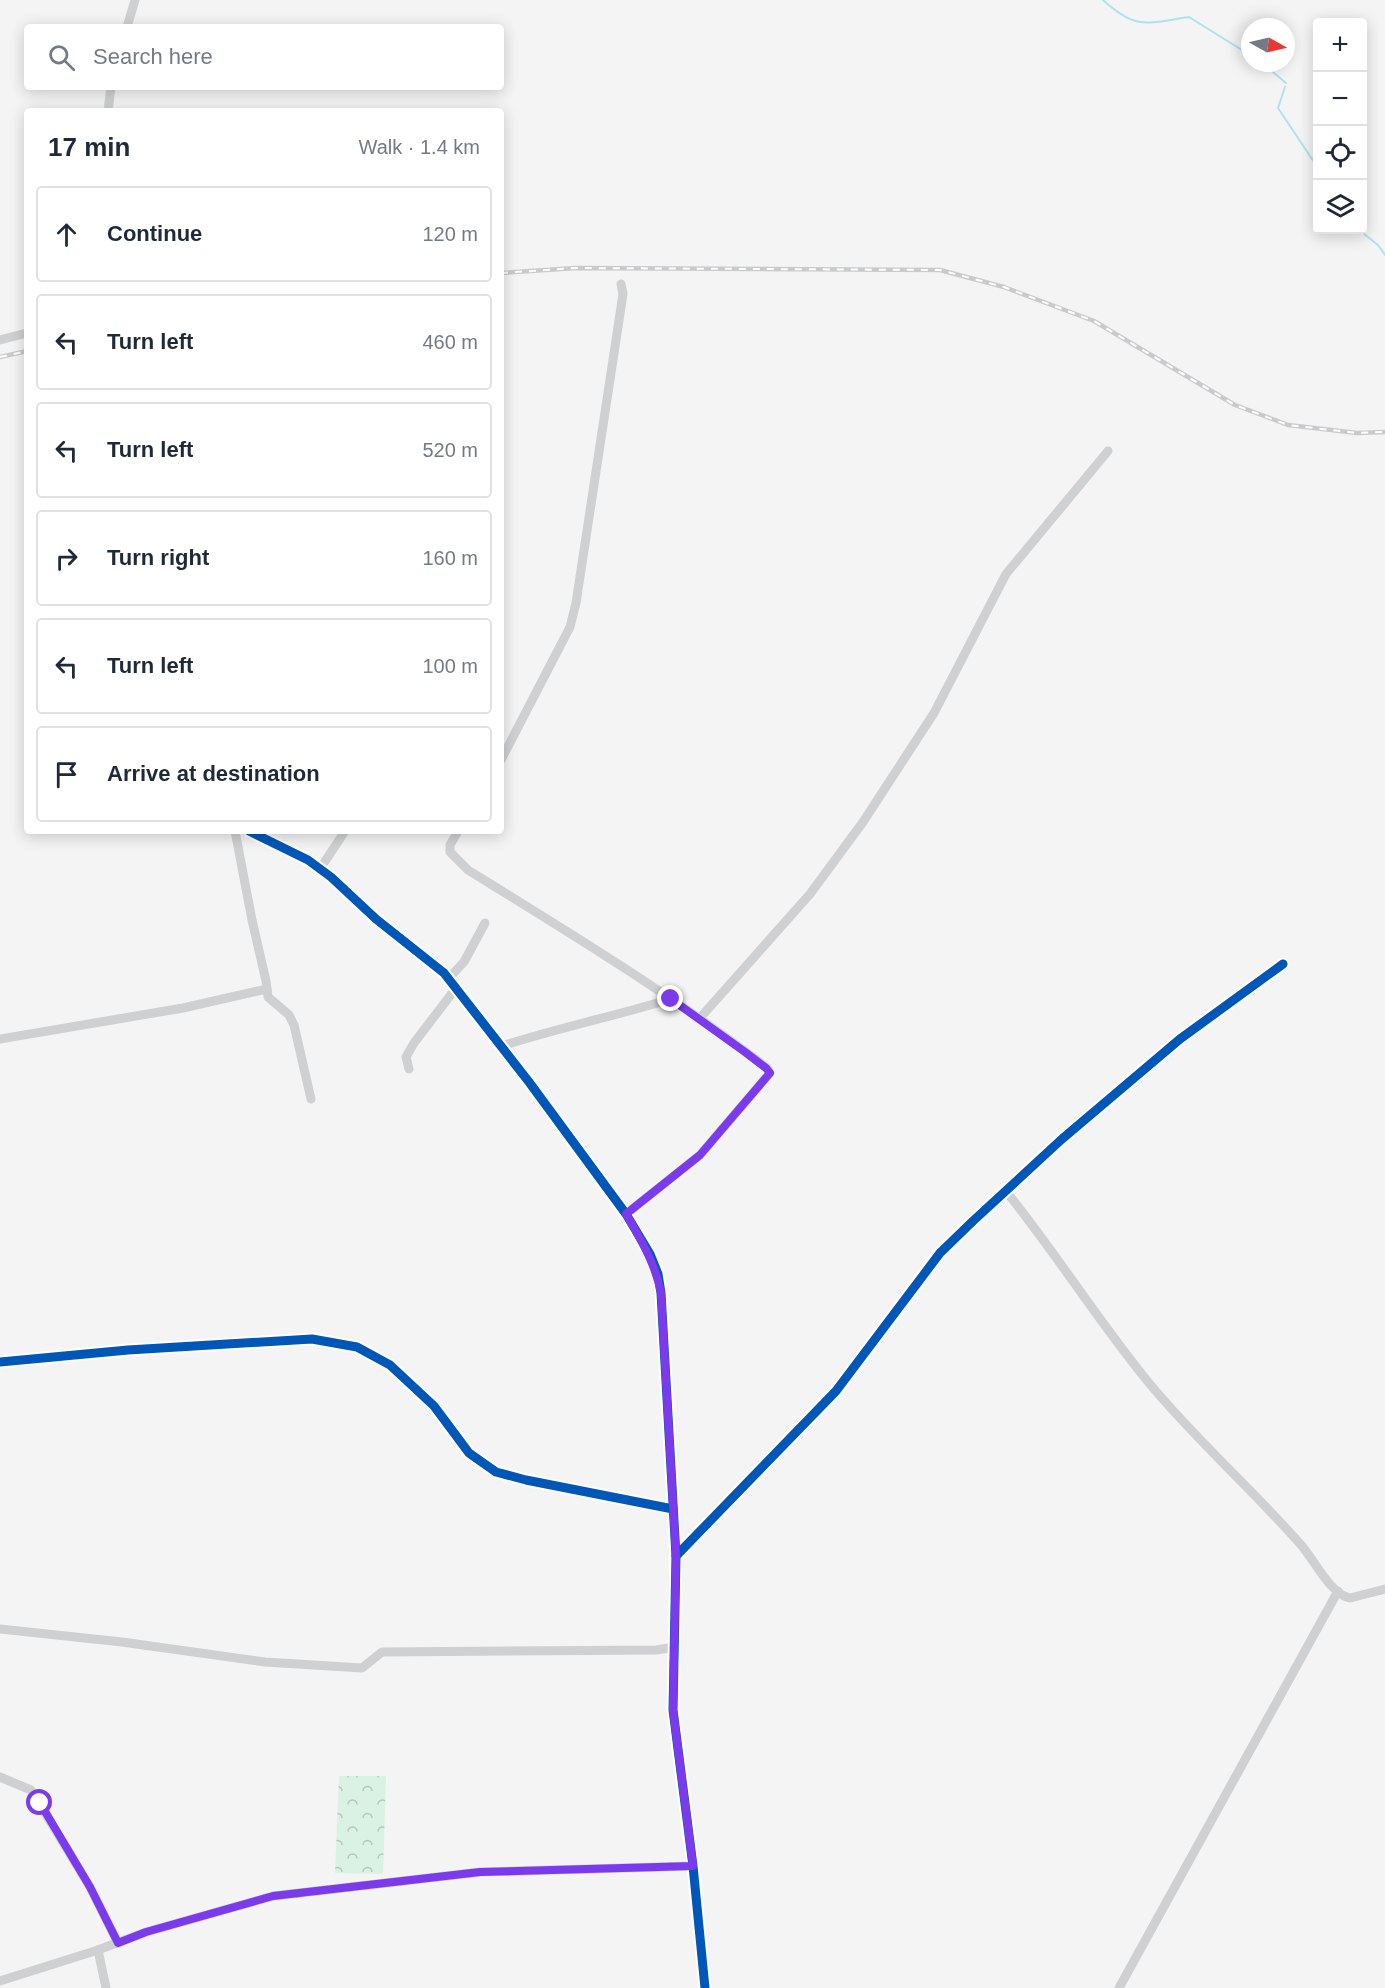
<!DOCTYPE html>
<html lang="en">
<head>
<meta charset="utf-8">
<style>
  :root { --surface:#fff; --page:#f2f2f3; --text:#1f2937; --muted:#747a83; --line:#e0e1e3 }
  body { margin:0; font-family:Helvetica,sans-serif; background:var(--page); color:var(--text) }
  .controls { position:absolute; right:18px; top:18px; display:grid; overflow:hidden; border-radius:6px; box-shadow:0 3px 15px #0003 }
  .controls button { width:54px; height:54px; display:grid; place-items:center; padding:0; border:0; border-bottom:2px solid var(--line); background:var(--surface); color:var(--text); font:30px sans-serif }
  .compass { position:absolute; left:1241px; top:18px; width:54px; height:54px; border-radius:50%; background:var(--surface); box-shadow:0 3px 15px #0003; rotate:98deg }
  .stop { position:absolute; width:18px; height:18px; margin:-14px; border:4px solid #7c3aed; border-radius:50%; background:#fff }
  .stop.end { background:#7c3aed; border-color:#fff; box-shadow:0 2px 6px #0008 }
  .list { margin:0; padding:0; list-style:none }
  h2 { display:flex; justify-content:space-between; align-items:center; height:78px; margin:0; padding:0 24px; font-size:26px }
  h2 small { font-size:20px; font-weight:400; color:var(--muted) }
  .list li { display:grid; grid-template-columns:39px 1fr auto; gap:18px; align-items:center; box-sizing:border-box; height:96px; margin:0 12px 12px; padding:0 12px; border:2px solid var(--line); border-radius:6px }
  .list b { display:block; font-size:22px; white-space:nowrap }
  .list em { font-size:20px; font-style:normal; color:var(--muted) }
  .icon { flex:none; width:33px; height:33px; fill:none; stroke:currentColor; stroke-width:2; stroke-linecap:round; stroke-linejoin:round }
  .map { position:relative; flex:none; width:1385px; height:1988px; overflow:hidden }
  .search { position:absolute; background:var(--surface); box-shadow:0 3px 15px #0003; left:24px; top:24px; width:480px; height:66px; display:flex; align-items:center; gap:15px; box-sizing:border-box; padding:0 21px; border-radius:6px; color:var(--muted); font-size:22px }
  .panel { position:absolute; background:var(--surface); box-shadow:0 3px 15px #0003; left:24px; top:108px; width:480px; height:726px; border-radius:6px }
  .map>svg:first-child { display:block }
  .forest { fill:url(#forest-crowns) }
  .lines { fill:none; stroke-linecap:round; stroke-linejoin:round }
  .stream { stroke:#aee2f0; stroke-width:2 }
  .minor { stroke:#ced0d2; stroke-width:9 }
  .rail-casing { stroke:#c9cacc; stroke-width:4.5 }
  .rail { stroke:#fff; stroke-width:2; stroke-dasharray:7; stroke-linecap:butt }
  .cycleway-casing { stroke:#fff; stroke-width:13 }
  .cycleway { stroke:#0057b8; stroke-width:9 }
  .route { stroke:#7c3aed; stroke-width:8 }
</style>
</head>
<body>
<div class="map">
<svg width="1385" height="1988" viewBox="0 0 1385 1988">
  <defs>
    <pattern id="forest-crowns" width="20" height="18" patternUnits="userSpaceOnUse" patternTransform="scale(1.5)"><rect width="20" height="18" fill="#d9f2e3"/><path d="M2 6a3 3 0 1 1 6 0M12 15a3 3 0 1 1 6 0" fill="none" stroke="#b2c7bb"/></pattern>
  </defs>
  <rect width="100%" height="100%" fill="#f4f4f4"/>
  <path class="forest" d="M339,1776H386L383,1874L335,1873Z"/>
  <g class="lines">
    <g class="stream">
      <path d="M1103,0C1137,31 1147,23 1189,17L1250,55"/>
      <path d="M1262,63L1286,83"/>
      <path d="M1285,87L1278,108L1318,168"/>
      <path d="M1359,230L1378,245L1385,255"/>
    </g>
    <g class="minor">
      <path d="M127,27L135,0"/>
      <path d="M108,111L111,87"/>
      <path d="M0,340L27,333"/>
      <path d="M501,760L570,627L576,603L623,294L621,284"/>
      <path d="M235,831L252,920L266,981L268,997L289,1015L294,1025L311,1099"/>
      <path d="M249,831L308,860L331,877L376,919L444,973L529,1082L626,1214L650,1254L658,1274L661,1293L676,1556L673,1710L693,1866L705,1988"/>
      <path d="M458,831L450,845V852L468,870C570,933 672,995 767,1068L770,1073L700,1155L626,1214"/>
      <path d="M320,869L345,831"/>
      <path d="M449,978L464,962L485,923"/>
      <path d="M700,1018L810,894L863,822L934,713L1006,574L1108,451"/>
      <path d="M0,1039L183,1008L267,989"/>
      <path d="M502,1046C558,1028 615,1016 671,999"/>
      <path d="M409,1069L406,1057L414,1043L456,988"/>
      <path d="M1005,1190C1056,1253 1098,1321 1149,1383C1197,1441 1253,1490 1302,1546C1314,1560 1331,1595 1350,1598L1385,1589"/>
      <path d="M0,1362L128,1350L312,1339L357,1347L390,1365L434,1406L469,1453L496,1472L526,1480L673,1509"/>
      <path d="M676,1556L836,1391L940,1253L973,1221L1062,1139L1180,1039L1283,964"/>
      <path d="M0,1629L122,1642L265,1662L362,1668L382,1652L656,1650L675,1647"/>
      <path d="M0,1777L31,1790L90,1887L118,1943"/>
      <path d="M98,1950L106,1988"/>
      <path d="M0,1981L98,1950L146,1932L273,1896L480,1872L693,1866"/>
      <path d="M1119,1988L1338,1591"/>
    </g>
    <g class="rail-casing">
      <g id="rail">
        <path d="M501,273L576,268L940,270L1004,287L1094,321L1235,405L1288,425L1357,433L1385,432"/>
        <path d="M0,357L27,351"/>
      </g>
    </g>
    <use href="#rail" class="rail"/>
    <g class="cycleway-casing">
      <g id="cycleway">
        <path d="M249,831L308,860L331,877L376,919L444,973L529,1082L626,1214L650,1254L658,1274L661,1293L676,1556L673,1710L693,1866L705,1988"/>
        <path d="M0,1362L128,1350L312,1339L357,1347L390,1365L434,1406L469,1453L496,1472L526,1480L673,1509"/>
        <path d="M676,1556L836,1391L940,1253L973,1221L1062,1139L1180,1039L1283,964"/>
      </g>
    </g>
    <use href="#cycleway" class="cycleway"/>
  </g>
  <g class="lines">
    <path class="route" d="M40,1803L90,1887L118,1943L146,1932L273,1896L480,1872L693,1866L673,1710L676,1556L661,1293C655,1263 641,1240 626,1214L700,1155L770,1073L766,1068L745,1052L671,999"/>
  </g>
</svg>
<div class="controls">
<button>+</button>
<button>−</button>
<button><svg class="icon" aria-label="locate" viewBox="0 0 24 24"><circle cx="12" cy="12" r="6"/><path d="M12 2v4M12 18v4M2 12h4M18 12h4"/></svg></button>
<button><svg class="icon" aria-label="layers" viewBox="0 0 24 24"><path d="M12 4l9 5-9 5-9-5zM3 14l9 5 9-5"/></svg></button>
</div>
<svg class="compass" viewBox="-18 -18 36 36"><path d="M0-13l5 13h-10z" fill="#e53935"/><path d="M0 13l5-13h-10z" fill="#747a83"/></svg>
<div class="stop" style="left:40px;top:1803px"></div>
<div class="stop end" style="left:671px;top:999px"></div>
<div class="search"><svg class="icon" aria-label="search" viewBox="0 0 24 24"><circle cx="10" cy="10" r="6"/><path d="M15 15l6 6"/></svg>Search here</div>
<section class="panel">
<h2>17 min<small>Walk · 1.4 km</small></h2>
<ul class="list">
<li><svg class="icon" aria-label="ahead" viewBox="0 0 24 24"><path d="M12 20V5M6 11l6-6 6 6"/></svg><div><b>Continue</b></div><em>120 m</em></li>
<li><svg class="icon" aria-label="left" viewBox="0 0 24 24"><path d="M17 20v-9H6M10 6l-5 5 5 5"/></svg><div><b>Turn left</b></div><em>460 m</em></li>
<li><svg class="icon" aria-label="left" viewBox="0 0 24 24"><path d="M17 20v-9H6M10 6l-5 5 5 5"/></svg><div><b>Turn left</b></div><em>520 m</em></li>
<li><svg class="icon" aria-label="right" viewBox="0 0 24 24"><path d="M7 20v-9h11M14 6l5 5-5 5"/></svg><div><b>Turn right</b></div><em>160 m</em></li>
<li><svg class="icon" aria-label="left" viewBox="0 0 24 24"><path d="M17 20v-9H6M10 6l-5 5 5 5"/></svg><div><b>Turn left</b></div><em>100 m</em></li>
<li><svg class="icon" aria-label="arrive" viewBox="0 0 24 24"><path d="M6 21V4h12l-3 4 3 4H6"/></svg><div><b>Arrive at destination</b></div></li>
</ul>
</section>
</div>
</body>
</html>
